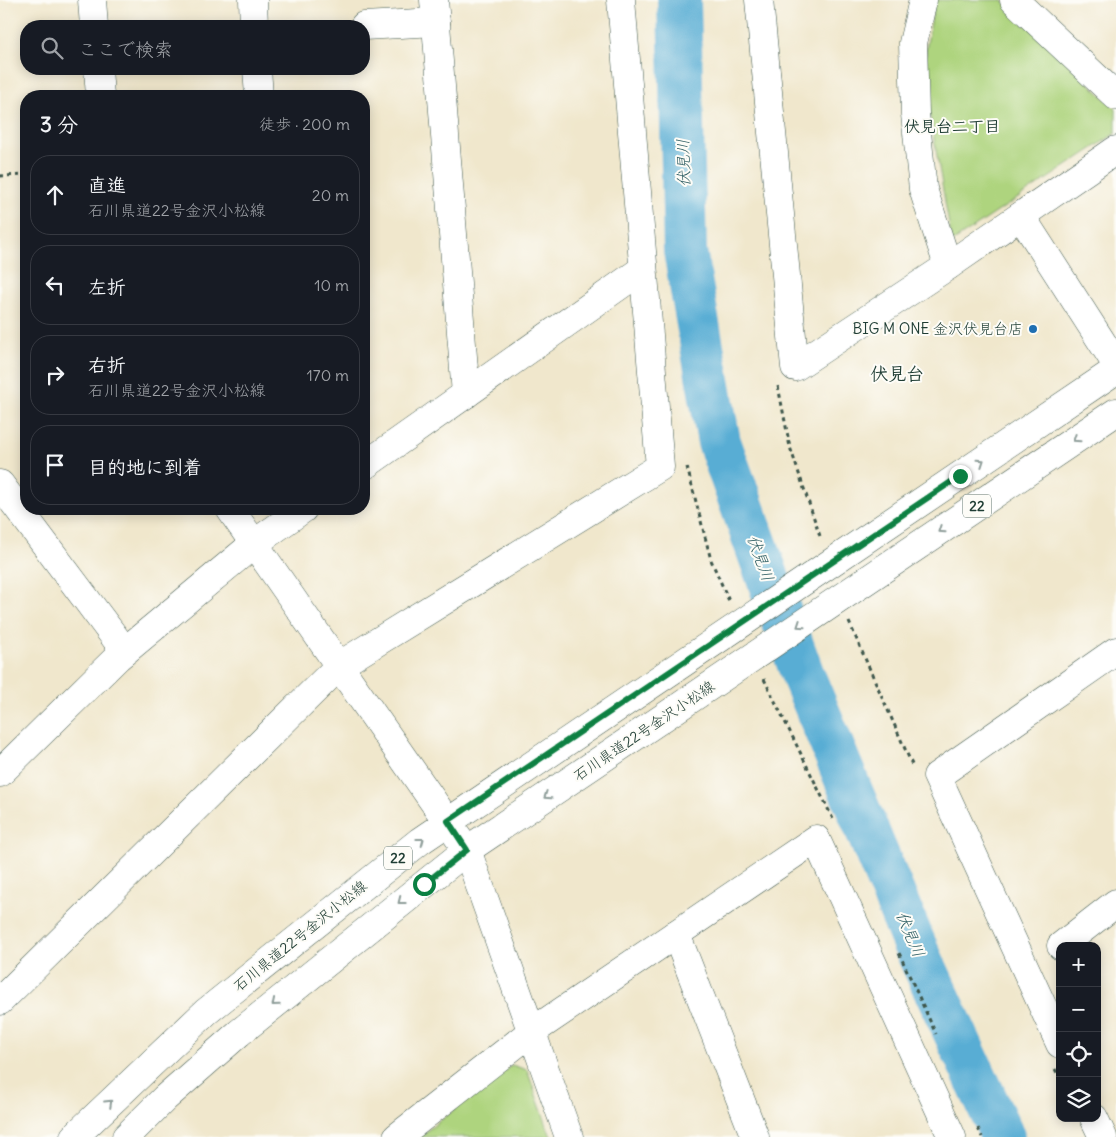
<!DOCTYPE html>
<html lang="ja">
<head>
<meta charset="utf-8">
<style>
  :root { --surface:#171b24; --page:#20242c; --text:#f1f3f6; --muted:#9ea1a6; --line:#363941 }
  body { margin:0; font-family:Delius,"Klee One",sans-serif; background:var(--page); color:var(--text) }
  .controls { position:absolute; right:15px; bottom:15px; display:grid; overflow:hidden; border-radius:10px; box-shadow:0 2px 12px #0003 }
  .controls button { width:45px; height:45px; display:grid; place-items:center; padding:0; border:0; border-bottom:1px solid var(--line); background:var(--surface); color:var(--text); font:25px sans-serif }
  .stop { position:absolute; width:15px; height:15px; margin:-11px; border:4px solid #0b8043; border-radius:50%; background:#fff }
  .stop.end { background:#0b8043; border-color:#fff; box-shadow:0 1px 5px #0008 }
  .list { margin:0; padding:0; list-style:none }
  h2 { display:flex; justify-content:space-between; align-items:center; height:65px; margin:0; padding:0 20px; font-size:21px }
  h2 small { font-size:16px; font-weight:400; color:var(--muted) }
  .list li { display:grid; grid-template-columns:32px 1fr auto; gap:15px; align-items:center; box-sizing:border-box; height:80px; margin:0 10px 10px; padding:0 10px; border:1px solid var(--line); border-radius:20px }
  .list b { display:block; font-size:19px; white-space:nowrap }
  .list p { margin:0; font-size:16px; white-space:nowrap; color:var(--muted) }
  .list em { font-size:16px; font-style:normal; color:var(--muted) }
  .icon { flex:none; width:28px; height:28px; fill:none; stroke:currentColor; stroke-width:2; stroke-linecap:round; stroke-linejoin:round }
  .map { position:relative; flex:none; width:1116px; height:1137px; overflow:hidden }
  .search { position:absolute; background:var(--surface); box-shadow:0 2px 12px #0003; left:20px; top:20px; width:350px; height:55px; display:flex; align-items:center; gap:12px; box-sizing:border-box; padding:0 18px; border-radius:20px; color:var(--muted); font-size:19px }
  .panel { position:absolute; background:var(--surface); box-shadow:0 2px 12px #0003; left:20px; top:90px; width:350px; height:425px; border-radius:20px }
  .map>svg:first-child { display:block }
  .green { fill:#aed47e; stroke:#668859 }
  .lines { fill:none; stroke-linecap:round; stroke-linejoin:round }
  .river { stroke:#59add4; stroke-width:44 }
  .minor-casing { stroke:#3e564b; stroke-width:29 }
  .major-casing { stroke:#3e564b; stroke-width:29 }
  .path { stroke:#3e564b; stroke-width:3; stroke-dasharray:4 4; stroke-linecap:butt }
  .minor { stroke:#fff; stroke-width:28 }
  .major { stroke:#fff; stroke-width:28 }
  .oneway { stroke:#8f9e9a }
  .route { stroke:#0b8043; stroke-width:6 }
  .poi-dot { fill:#1f6fb2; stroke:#fdfcf7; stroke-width:2 }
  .labels { text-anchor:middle; stroke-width:4; stroke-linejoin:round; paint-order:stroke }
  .shield { fill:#fdfcf7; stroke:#62766e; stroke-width:1 }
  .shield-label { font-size:14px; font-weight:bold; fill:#1f3d34 }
  .poi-label { font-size:15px; fill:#1f3d34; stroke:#fdfcf7; text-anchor:end }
  .street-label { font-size:15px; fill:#1f3d34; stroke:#fdfcf7 }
  .neighbourhood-label { font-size:16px; font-weight:bold; fill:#1f3d34; stroke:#fdfcf7 }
  .water-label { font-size:16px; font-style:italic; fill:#305f64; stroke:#fdfcf7 }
  .quarter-label { font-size:18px; font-weight:bold; fill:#1f3d34; stroke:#fdfcf7 }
</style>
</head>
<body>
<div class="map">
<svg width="1116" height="1137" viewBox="0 0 1116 1137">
  <rect width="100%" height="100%" fill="#fdfcf7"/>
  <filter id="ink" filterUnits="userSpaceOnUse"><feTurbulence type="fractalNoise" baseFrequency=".02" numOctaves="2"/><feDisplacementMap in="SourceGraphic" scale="10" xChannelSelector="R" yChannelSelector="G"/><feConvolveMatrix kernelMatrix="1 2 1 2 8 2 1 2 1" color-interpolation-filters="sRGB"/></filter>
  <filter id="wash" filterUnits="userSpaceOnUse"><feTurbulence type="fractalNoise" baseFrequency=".0096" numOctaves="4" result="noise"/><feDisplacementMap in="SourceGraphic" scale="20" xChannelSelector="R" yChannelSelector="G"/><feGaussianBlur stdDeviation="1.12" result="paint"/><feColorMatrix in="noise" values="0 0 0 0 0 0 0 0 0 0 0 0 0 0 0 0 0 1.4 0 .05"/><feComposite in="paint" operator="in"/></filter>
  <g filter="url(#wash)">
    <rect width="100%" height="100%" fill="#f0e7cc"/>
    <g class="green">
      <path d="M935,0H1002L1116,109V133L952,242L929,110L926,50Z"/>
      <path d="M512,1065L527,1070L551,1137H419Z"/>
    </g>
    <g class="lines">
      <path class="river" d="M679,0L685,251L719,442L802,673L915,946L1003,1137"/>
    </g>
  </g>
  <g filter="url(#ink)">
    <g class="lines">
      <g class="minor-casing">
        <g id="minor">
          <path d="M92,0L94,26"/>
          <path d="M253,0L254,26"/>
          <path d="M434,0L466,394"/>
          <path d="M759,0L795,367L948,266L1116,150"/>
          <path d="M923,0L913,43L915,114L923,189L948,266"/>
          <path d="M1014,0L1116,96"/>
          <path d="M364,26L436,22"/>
          <path d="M98,69L100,96"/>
          <path d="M257,69L259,96"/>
          <path d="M1021,216L1116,364"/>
          <path d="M364,466L643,269"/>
          <path d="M0,484L125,651"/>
          <path d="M230,509L467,850L569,1137"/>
          <path d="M0,773L118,657L255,543L303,509"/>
          <path d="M676,934L755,1137"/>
          <path d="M1061,946L1116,903"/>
          <path d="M0,1001L340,665L660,467L621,0"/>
          <path d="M1060,1044L937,776L1116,651"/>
          <path d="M1094,1118L1103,1137"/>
          <path d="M397,1137L530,1033L816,839L952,1137"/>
        </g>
      </g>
      <g class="major-casing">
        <g id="major">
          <path d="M74,1137L206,1012L420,841L1116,370"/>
          <path d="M126,1137L165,1098L239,1033L467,850L1116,412"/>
        </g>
      </g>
      <g class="path">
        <path d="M0,176L26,175"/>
        <path d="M778,386L790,447L821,539"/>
        <path d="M687,467L711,560L729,601"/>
        <path d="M849,622L913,767"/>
        <path d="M764,679L833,819"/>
        <path d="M899,953L936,1034"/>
        <path d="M1055,1069L1060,1078"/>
        <path d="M978,1128L982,1137"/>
      </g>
      <use href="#minor" class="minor"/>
      <use href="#major" class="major"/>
    </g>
    <defs><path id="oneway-chevron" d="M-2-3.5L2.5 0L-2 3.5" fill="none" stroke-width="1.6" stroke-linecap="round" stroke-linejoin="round" transform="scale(1.25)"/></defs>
    <g class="oneway">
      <use href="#oneway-chevron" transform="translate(1076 439) rotate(146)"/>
      <use href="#oneway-chevron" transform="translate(981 462) rotate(-34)"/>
      <use href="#oneway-chevron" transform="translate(941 530) rotate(146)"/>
      <use href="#oneway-chevron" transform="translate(800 625) rotate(146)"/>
      <use href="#oneway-chevron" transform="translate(547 796) rotate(146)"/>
      <use href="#oneway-chevron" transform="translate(421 841) rotate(-37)"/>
      <use href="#oneway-chevron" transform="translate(401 901) rotate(142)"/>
      <use href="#oneway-chevron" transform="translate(275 1003) rotate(140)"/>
      <use href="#oneway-chevron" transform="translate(109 1103) rotate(-44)"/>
    </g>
  </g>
  <g class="lines" filter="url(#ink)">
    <path class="route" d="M424,884L467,850L448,821L960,476"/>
  </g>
  <circle class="poi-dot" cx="1033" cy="329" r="5"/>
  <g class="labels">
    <g class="shield">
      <rect x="963" y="494.5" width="28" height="23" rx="4"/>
      <rect x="384" y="846.5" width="28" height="23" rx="4"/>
    </g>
    <g class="shield-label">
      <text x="977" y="511">22</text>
      <text x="398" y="863">22</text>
    </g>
    <g class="poi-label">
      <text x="1023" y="334">BIG M ONE 金沢伏見台店</text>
    </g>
    <g class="street-label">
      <text transform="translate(644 731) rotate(-34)" y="5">石川県道22号金沢小松線</text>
      <text transform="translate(300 936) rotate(-39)" y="5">石川県道22号金沢小松線</text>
    </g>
    <g class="neighbourhood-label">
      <text x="952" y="132">伏見台二丁目</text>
    </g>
    <g class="water-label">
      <text transform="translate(683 163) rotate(-92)" y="6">伏見川</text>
      <text transform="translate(761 558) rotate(70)" y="6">伏見川</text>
      <text transform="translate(911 934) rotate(67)" y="6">伏見川</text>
    </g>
    <g class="quarter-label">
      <text x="897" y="380">伏見台</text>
    </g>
  </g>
</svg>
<div class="controls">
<button>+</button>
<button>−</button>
<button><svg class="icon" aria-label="locate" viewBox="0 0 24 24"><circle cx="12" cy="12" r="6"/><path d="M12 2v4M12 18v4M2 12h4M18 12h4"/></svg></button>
<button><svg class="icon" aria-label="layers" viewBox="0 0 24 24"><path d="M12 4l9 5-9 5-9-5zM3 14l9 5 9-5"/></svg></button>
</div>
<div class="stop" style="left:424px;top:884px"></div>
<div class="stop end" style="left:960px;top:476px"></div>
<div class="search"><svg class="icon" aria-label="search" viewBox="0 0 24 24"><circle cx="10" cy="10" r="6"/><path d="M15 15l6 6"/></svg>ここで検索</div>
<section class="panel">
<h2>3 分<small>徒歩 · 200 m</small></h2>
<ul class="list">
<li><svg class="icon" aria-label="ahead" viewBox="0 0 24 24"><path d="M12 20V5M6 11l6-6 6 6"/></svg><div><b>直進</b><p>石川県道22号金沢小松線</p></div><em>20 m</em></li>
<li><svg class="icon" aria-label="left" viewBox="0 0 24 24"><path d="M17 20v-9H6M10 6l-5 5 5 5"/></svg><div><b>左折</b></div><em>10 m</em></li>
<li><svg class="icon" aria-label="right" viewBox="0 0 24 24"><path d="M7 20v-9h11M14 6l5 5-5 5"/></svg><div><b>右折</b><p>石川県道22号金沢小松線</p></div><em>170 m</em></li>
<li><svg class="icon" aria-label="arrive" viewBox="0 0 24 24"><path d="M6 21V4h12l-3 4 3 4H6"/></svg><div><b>目的地に到着</b></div></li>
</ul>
</section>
</div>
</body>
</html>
